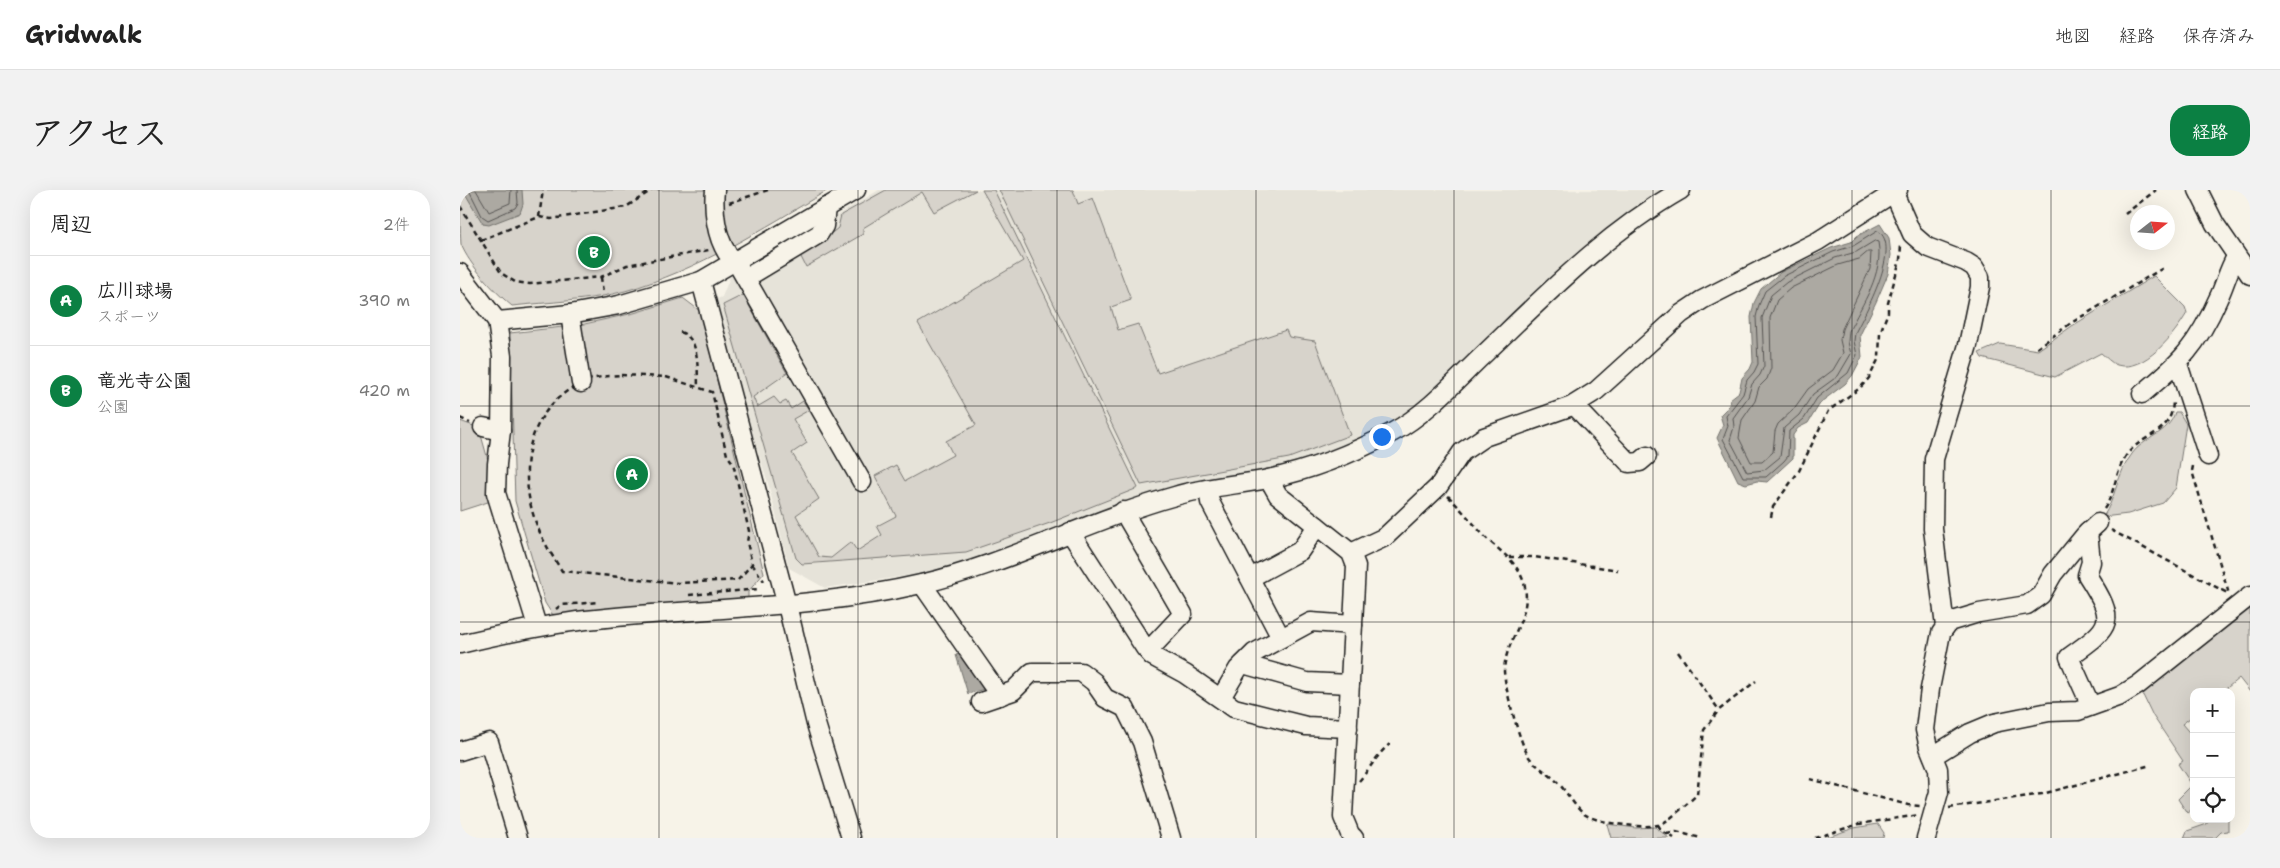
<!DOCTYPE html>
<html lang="ja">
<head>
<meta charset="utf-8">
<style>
  :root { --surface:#fff; --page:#f2f2f2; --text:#222; --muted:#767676; --line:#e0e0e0; --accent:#0b8043 }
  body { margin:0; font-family:"Shantell Sans","Klee One",sans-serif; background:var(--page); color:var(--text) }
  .controls { position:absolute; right:15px; bottom:15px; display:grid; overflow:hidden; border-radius:10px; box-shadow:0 5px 20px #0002 }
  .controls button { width:45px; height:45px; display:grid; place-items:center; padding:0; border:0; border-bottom:1px solid var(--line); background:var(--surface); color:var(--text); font:25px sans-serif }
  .compass { position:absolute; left:1670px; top:15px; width:45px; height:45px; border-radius:50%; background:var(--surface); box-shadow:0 5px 20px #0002; rotate:73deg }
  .you { position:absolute; left:921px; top:246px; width:18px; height:18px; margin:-12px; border:4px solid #fff; border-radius:50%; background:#1a73e8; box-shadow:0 0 0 8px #1a73e833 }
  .badge { display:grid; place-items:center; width:32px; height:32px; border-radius:50%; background:var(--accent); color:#fff; font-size:16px; font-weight:700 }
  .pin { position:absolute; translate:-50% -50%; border:2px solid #fff; box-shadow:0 1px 5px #0006 }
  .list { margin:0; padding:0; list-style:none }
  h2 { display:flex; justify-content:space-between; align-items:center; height:65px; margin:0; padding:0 20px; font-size:21px }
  h2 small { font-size:16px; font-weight:400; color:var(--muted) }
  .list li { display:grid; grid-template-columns:32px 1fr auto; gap:15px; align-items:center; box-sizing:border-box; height:90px; padding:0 20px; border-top:1px solid var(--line) }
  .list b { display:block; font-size:19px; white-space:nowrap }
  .list p { margin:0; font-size:16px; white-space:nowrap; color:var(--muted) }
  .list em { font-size:16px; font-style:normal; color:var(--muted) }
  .icon { flex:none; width:28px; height:28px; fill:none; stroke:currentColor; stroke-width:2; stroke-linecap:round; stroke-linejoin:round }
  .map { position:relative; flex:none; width:1790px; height:648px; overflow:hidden; border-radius:20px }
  header { display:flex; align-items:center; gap:30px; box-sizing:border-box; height:70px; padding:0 25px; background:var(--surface); border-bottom:1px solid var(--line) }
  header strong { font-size:24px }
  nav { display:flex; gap:28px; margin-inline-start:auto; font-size:18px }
  .intro { display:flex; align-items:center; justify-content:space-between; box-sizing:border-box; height:120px; padding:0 30px }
  h1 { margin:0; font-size:35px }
  .button { padding:12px 22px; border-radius:20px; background:var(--accent); color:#fff; font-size:18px; font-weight:700 }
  main { display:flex; gap:30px; padding:0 30px }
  aside { flex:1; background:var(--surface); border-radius:20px; box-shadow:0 5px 20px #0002 }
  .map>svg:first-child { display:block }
  .built { fill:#e6e3d9 }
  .green { fill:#d7d3cb; stroke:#7a7874 }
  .water { fill:#aca9a2; stroke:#72716c }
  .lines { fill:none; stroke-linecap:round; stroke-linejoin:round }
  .shore { stroke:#565452; stroke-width:1 }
  .minor-casing { stroke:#1c1c1c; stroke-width:21 }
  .path { stroke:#1c1c1c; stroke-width:2.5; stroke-dasharray:5 4; stroke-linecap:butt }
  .minor { stroke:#f7f3e8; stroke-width:18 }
  .grid { fill:none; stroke:#1c1c1c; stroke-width:1; stroke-opacity:0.55 }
</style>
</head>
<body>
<header>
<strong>Gridwalk</strong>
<nav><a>地図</a><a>経路</a><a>保存済み</a></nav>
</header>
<div class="intro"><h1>アクセス</h1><a class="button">経路</a></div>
<main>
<aside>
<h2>周辺<small>2件</small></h2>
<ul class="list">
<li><span class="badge">A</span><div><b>広川球場</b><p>スポーツ</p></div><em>390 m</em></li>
<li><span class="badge">B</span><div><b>竜光寺公園</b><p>公園</p></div><em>420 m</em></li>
</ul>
</aside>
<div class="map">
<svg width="1790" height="648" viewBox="0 0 1790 648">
  <rect width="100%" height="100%" fill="#f7f3e8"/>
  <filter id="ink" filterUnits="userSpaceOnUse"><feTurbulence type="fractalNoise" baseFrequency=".02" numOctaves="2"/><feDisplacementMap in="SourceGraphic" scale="10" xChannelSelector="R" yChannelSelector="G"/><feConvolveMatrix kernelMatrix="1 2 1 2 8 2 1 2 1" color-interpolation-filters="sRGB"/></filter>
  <g filter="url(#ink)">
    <path class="built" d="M419,0H1205L1145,40L1112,68L982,194L948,222L909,246L878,261L509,373L473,382L365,398L329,378L308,293L281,209L257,109L262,107L270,87L289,78Z"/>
    <g class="green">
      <path d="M0,0H368C302,39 239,80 165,101C129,111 89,112 52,116C35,102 9,75 1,54C0,42 0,14 0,0Z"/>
      <path d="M426,0H516L474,22L462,2L403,38V44L346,77L339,63L373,42L378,38L381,25Z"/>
      <path d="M522,0H534L678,298L590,333L506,362L342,374L336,368L263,115L283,105L327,183L293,207L297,217L314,207L320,214L326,211L331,219L343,211L349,220L333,229L347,253L332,263L359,309L336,325L359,367L371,368L391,352L397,361L422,345L417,336L436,326L415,286L436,275L445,291L493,265L486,251L516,235L458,133L563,71Z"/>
      <path d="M539,0H613L618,14L633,8L671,110L651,117L658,140L678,134L698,183L826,140L829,147L855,151L890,245L829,268L681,295Z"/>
      <path d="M1694,86L1725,117L1727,123C1715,144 1684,183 1657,175C1651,173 1646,167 1641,163L1595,187L1522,168L1519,163L1540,154L1578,160L1612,136Z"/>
      <path d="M223,108L240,121L304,383L288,402V408L103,426L92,424L85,413L55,311L50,143L120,135L174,123Z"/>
      <path d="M1715,222H1719L1726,234L1716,298L1703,313L1668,324L1643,327C1656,308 1657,283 1672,264C1684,247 1709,244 1715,222Z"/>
      <path d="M0,231L19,238L28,270L31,311L0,321Z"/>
      <path d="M1790,414V502L1779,488L1762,502H1734V525L1722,534L1734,548V618L1727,623L1718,609L1732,595L1718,574L1723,571L1693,526L1681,501Z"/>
      <path d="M1747,629H1768V641L1761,642L1755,648H1724L1727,641L1747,634Z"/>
      <path d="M1147,634L1176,638L1195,637L1209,648H1151Z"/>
      <path d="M1418,634L1424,643L1423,648H1365L1394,638Z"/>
    </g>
    <g class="water">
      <path d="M3,0H62L63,14L60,23L29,35L23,34Z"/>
      <path d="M1420,34L1429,48L1431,65L1428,84L1416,112L1400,145L1402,167L1392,186L1385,194L1361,212L1348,233L1338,238L1333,245V268L1307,292L1297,291L1286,294L1278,291L1257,248L1263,235L1260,225L1269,216L1270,209L1279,202L1282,188L1290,179L1293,172L1291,127L1294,113L1301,99L1321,82L1371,58L1391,52L1397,46Z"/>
      <path d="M503,463L527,498L508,504L496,465Z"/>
    </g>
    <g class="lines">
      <g class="shore">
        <path d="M9,0L22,26L28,30L55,18L58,13L57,0"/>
        <path d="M16,0L29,22L50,13L51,0"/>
        <path d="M1418,41C1443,56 1404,125 1395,143L1394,151L1397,165L1388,183L1357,208L1344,229L1329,241L1328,266L1324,271L1306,287H1283L1263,249L1268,236L1266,226L1283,204L1287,190L1294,182L1298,174L1296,127L1299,115L1305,101L1324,86L1373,62L1393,56Z"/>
        <path d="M1415,51L1418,52C1424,84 1402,114 1389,141L1388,152L1391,164L1378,186L1353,204L1339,225L1324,238L1320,267L1304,280L1287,282L1270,250L1274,237L1273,228L1288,207L1292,194L1300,185L1304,176L1302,128L1311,105L1327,92L1375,68L1396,62Z"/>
        <path d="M1408,62H1411L1410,79L1382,139L1380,150L1383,163L1373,180L1348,199L1333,220L1318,234L1315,241L1313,262L1302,272H1291L1279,248L1282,230L1295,211L1299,197L1307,189L1311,178L1310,128L1317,110L1331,98L1378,75L1399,69Z"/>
      </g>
      <g class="minor-casing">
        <g id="minor">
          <path d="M255,0C253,20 256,46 267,63"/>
          <path d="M1738,0L1755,34L1790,85"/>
          <path d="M1434,3L1452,44L1467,57L1506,72L1514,77L1520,87V97L1508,155L1474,269L1473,339L1485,437"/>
          <path d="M275,70L402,292"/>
          <path d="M0,83L37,131L42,166L41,241L37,274L36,303L77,436"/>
          <path d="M286,88L359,44L364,36L366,17"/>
          <path d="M241,91L327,415L356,534L391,648"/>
          <path d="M110,124L121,193"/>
          <path d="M37,131L110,124L159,115L241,91L396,0"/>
          <path d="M1718,174L1748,266"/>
          <path d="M1682,204C1721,172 1737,156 1758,109C1765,95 1768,80 1776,67"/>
          <path d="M1114,215L1169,273L1180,272L1187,266"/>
          <path d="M23,237L41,241"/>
          <path d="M809,289L818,305L891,363L896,376L883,627L890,644L894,648"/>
          <path d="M748,299L750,312L821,448"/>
          <path d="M663,321L723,424L692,457"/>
          <path d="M610,342L685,458L692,466L725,484L774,518L846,536L888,538"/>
          <path d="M1628,342L1631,372L1627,385C1657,432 1653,436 1609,467L1631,516"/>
          <path d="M891,363L925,347L978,297L1002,262L1024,247L1112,216L1136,201L1221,124L1242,110L1358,51L1438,0"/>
          <path d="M790,388L840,361L857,336"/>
          <path d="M462,394L540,506"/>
          <path d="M0,454C42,444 83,435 126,430C237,417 350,420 461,394C548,374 629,330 715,306C745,297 777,295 808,289C852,280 894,263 933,242C965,225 995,192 1020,168C1084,107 1144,44 1221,0"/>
          <path d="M783,474L847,492L890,494"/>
          <path d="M761,508L778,479L794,463L851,432L893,435"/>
          <path d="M521,512L553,501L572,482H621L634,492L645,508L665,518L682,552L711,648"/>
          <path d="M0,561L29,552L58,648"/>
          <path d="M1473,566L1510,543L1534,533L1589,522L1618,521L1660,506L1678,495L1790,406"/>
          <path d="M1466,648L1479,602L1478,579L1469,557L1465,540L1470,499L1481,443L1489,432L1519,423L1567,415L1581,405L1593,384L1625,345L1638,333"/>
        </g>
      </g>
      <g class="path">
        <path d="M269,13L308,0"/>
        <path d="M0,16L41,83L55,92L70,94L141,87L167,75L249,60"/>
        <path d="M1665,24L1696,0"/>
        <path d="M79,27L83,0"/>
        <path d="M21,50L79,27L91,29L166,17L192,0"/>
        <path d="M141,87L143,103"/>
        <path d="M220,142C241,148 237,180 238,197"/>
        <path d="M1577,158L1611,133L1703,78"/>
        <path d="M161,185L206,187L252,202L267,265L273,273L289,341L287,352L292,374L278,390L218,393L102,381C93,367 84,353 78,338C56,284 65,220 121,193C133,187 148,186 161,185Z"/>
        <path d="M0,228L10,233"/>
        <path d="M1733,276L1732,281L1769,404"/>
        <path d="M988,306C1001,319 1012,332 1024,346C1039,361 1055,369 1063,390C1075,424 1046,447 1044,480C1044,496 1060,554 1069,567C1077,578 1091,584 1100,595C1108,604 1115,617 1124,624C1137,633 1182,639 1198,635C1208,633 1228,612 1237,605L1244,540L1259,520L1296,491"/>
        <path d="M1644,319C1656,302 1655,278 1669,262C1687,242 1712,244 1713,211"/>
        <path d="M1311,327L1313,317L1339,281L1368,221L1400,198L1409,188L1419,168L1420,143L1428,122V113L1440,70L1441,55"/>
        <path d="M1651,340L1769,404"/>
        <path d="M1049,367H1075L1158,380"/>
        <path d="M292,374L304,391"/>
        <path d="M229,405L299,399"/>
        <path d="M96,419L101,415L139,412"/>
        <path d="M1218,462L1259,520"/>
        <path d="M1350,589L1448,615L1460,616"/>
        <path d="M899,591C910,579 917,564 930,554"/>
        <path d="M1489,618L1582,604L1691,575"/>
        <path d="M1198,635L1202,641L1214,648"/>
        <path d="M1207,644L1216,642L1241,648"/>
        <path d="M1355,648L1399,634L1459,625"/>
      </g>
      <use href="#minor" class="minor"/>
    </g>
  </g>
  <path class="grid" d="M199,0V648M398,0V648M597,0V648M796,0V648M994,0V648M1193,0V648M1392,0V648M1591,0V648M0,216H1790M0,432H1790"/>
</svg>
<div class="controls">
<button>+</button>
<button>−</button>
<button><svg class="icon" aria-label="locate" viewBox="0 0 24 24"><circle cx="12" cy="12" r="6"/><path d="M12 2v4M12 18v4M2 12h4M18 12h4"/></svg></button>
</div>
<svg class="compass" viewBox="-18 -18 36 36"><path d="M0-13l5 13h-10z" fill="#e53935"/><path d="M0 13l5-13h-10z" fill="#767676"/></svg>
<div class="you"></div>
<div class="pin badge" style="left:172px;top:284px">A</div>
<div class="pin badge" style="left:134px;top:62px">B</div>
</div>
</main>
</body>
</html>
